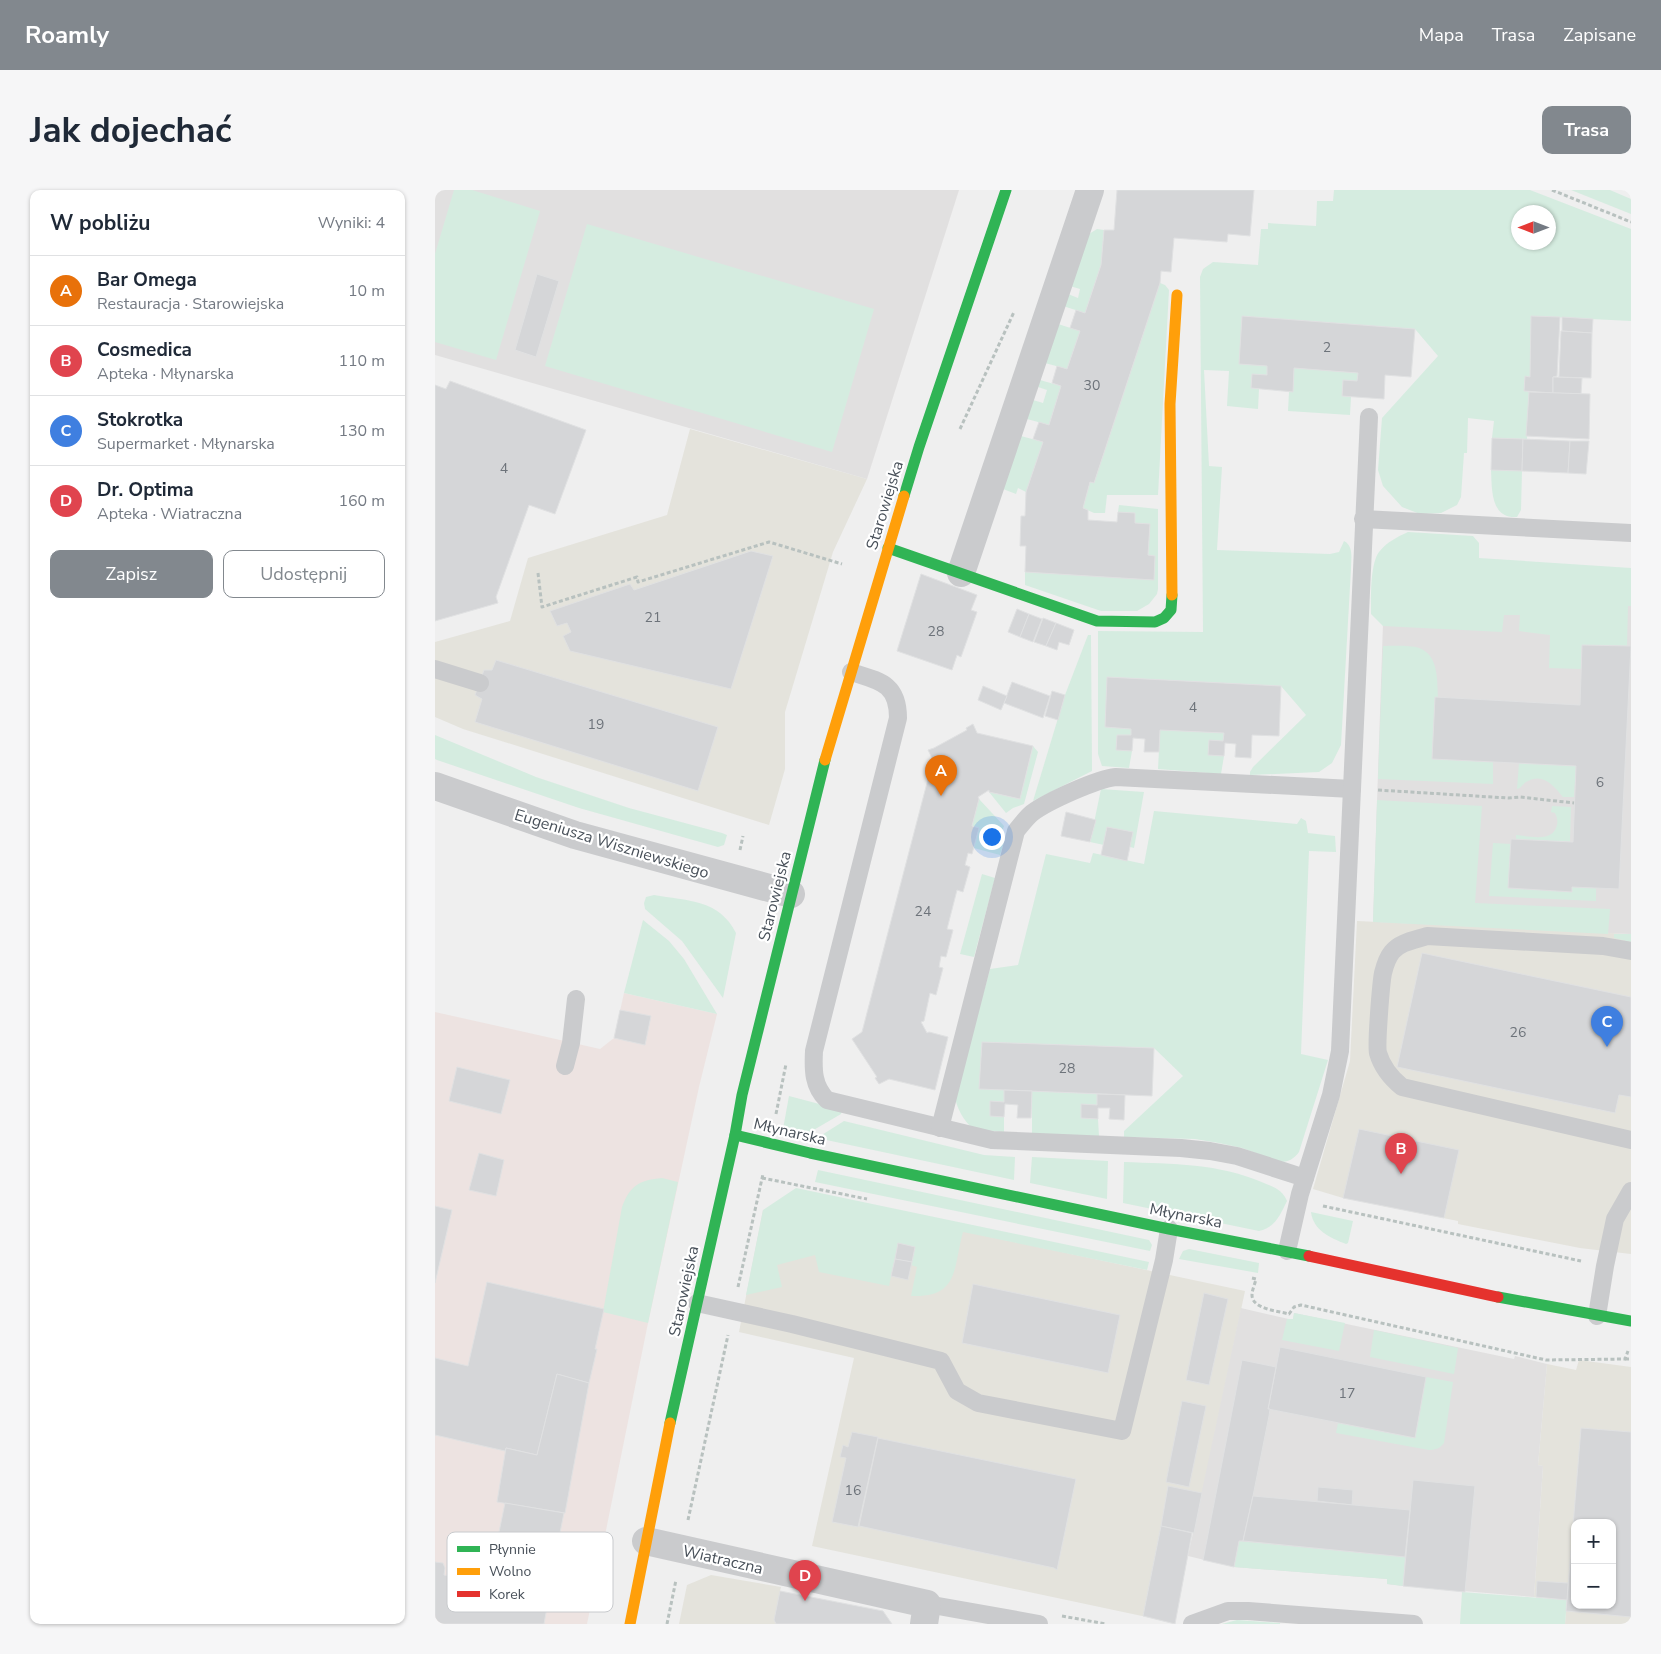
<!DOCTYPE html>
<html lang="pl">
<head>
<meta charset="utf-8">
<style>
  :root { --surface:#fff; --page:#f6f6f7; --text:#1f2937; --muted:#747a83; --line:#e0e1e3; --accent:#82888e }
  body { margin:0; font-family:"Nunito Sans",sans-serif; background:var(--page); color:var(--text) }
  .controls { position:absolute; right:15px; bottom:15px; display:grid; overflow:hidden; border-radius:10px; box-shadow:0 1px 4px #0004 }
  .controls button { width:45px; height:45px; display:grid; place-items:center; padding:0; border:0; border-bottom:1px solid var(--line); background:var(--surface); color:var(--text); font:25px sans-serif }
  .compass { position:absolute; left:1076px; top:15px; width:45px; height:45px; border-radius:50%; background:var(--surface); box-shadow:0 1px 4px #0004; rotate:270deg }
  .you { position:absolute; left:556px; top:646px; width:18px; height:18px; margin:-12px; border:4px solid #fff; border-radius:50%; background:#1a73e8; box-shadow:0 0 0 8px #1a73e833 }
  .badge { display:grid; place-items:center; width:32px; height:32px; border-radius:50%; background:var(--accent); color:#fff; font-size:16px; font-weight:700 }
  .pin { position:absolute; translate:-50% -41px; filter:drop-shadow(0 1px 2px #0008) }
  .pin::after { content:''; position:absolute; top:26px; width:18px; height:15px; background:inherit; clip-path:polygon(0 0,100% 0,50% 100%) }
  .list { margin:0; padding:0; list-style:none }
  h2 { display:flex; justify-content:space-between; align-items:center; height:65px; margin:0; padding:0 20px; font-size:21px }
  h2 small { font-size:16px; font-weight:400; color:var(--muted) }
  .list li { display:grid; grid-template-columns:32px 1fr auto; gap:15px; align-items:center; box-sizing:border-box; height:70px; padding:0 20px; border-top:1px solid var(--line) }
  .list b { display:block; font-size:19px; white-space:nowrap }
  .list p { margin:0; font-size:16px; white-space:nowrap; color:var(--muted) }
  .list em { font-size:16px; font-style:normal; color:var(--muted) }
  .actions { display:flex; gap:10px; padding:15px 20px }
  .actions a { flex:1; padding:11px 0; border:1px solid var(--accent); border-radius:10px; text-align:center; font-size:18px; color:var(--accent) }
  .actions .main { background:var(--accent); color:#fff }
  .map { position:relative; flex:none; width:1196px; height:1434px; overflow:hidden; border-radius:10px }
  header { display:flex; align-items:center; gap:30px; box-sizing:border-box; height:70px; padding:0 25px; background:var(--accent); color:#fff }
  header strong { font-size:24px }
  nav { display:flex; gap:28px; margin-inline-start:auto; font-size:18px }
  .intro { display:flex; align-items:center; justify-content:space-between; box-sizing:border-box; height:120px; padding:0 30px }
  h1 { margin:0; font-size:35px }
  .button { padding:12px 22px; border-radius:10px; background:var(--accent); color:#fff; font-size:18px; font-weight:700 }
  main { display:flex; gap:30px; padding:0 30px }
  aside { flex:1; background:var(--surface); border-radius:10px; box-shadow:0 1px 4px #0004 }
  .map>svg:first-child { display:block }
  .commercial { fill:#e4e3dc; fill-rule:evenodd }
  .education { fill:#e1e0e0 }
  .medical { fill:#ede3e1 }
  .green { fill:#d5ece0; fill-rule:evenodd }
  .building { fill:#d5d6d8; stroke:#e0e1e2; fill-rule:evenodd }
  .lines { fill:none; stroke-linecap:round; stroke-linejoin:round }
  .path { stroke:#b8c1bf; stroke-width:3; stroke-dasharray:4 2.5; stroke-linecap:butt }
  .lane { stroke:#cacbcd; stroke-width:18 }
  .street { stroke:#cacbcd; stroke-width:28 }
  .fast { stroke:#30b455; stroke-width:11 }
  .slow { stroke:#ff9f0a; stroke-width:11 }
  .jam { stroke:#e5322d; stroke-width:11 }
  .labels { text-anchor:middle; stroke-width:4.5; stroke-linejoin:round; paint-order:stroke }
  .number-label { font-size:14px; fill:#6d737a }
  .street-label { font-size:16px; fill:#485059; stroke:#fff }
  .key { fill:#fff; stroke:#c8cacd; stroke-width:1 }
  .key-label { font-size:14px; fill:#485059 }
</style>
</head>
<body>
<header>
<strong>Roamly</strong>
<nav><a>Mapa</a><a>Trasa</a><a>Zapisane</a></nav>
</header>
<div class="intro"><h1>Jak dojechać</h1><a class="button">Trasa</a></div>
<main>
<aside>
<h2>W pobliżu<small>Wyniki: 4</small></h2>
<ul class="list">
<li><span class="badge" style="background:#e8710a">A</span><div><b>Bar Omega</b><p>Restauracja · Starowiejska</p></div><em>10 m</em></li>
<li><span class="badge" style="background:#e0444e">B</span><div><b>Cosmedica</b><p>Apteka · Młynarska</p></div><em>110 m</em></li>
<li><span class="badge" style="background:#3f7fe0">C</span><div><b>Stokrotka</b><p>Supermarket · Młynarska</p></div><em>130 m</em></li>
<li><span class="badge" style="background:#e0444e">D</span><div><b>Dr. Optima</b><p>Apteka · Wiatraczna</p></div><em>160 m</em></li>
</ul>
<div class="actions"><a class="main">Zapisz</a><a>Udostępnij</a></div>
</aside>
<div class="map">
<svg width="1196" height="1434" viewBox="0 0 1196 1434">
  <rect width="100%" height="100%" fill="#efefef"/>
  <g class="commercial">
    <path d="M255,239L432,289L398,362L350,522V579L334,635L28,539L0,527V452L75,431L93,368L232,325Z"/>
    <path d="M922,731L1196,744V1064L1145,1058L1023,1034V1031L908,1008L878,999L915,871Z"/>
    <path d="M328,1020L528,1041L810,1101L767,1304L757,1343L740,1433L377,1356L419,1168L304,1142Z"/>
    <path d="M1144,1170L1196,1177V1434H1130L1132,1410L1099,1407L1108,1276L1103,1275L1112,1174L1141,1180ZM1140,1333H1177V1415H1140Z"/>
    <path d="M276,1385L346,1397L345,1401L457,1434H244L252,1395Z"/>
  </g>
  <g class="education">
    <path d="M0,0H524L432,289L0,165Z"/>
    <path d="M949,404L1196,416V744L938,732Z"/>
    <path d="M806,1118L858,1130L859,1123L1036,1160L1079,1169L1080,1166L1112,1174L1103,1275L1108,1276L1099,1407L968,1396L952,1394V1389L799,1377L753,1366Z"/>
  </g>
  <path class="medical" d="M189,803L282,824L264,897L213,1133L152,1434H0V822L165,859L179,848Z"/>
  <g class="green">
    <path d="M19,0H37L105,21L61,170L0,152V64Z"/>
    <path d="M899,0H1095L1196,39V131L1096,126L1095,187H1090L1089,200L1094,202L1092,249L1057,248L1059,231L1033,228L1032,263H1029L1026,307L1022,315L1006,323L985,324L967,317L948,296L943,280L947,228L1003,166L980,139L807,127L804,174L832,176V185L817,184L816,198L824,199L823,219L792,216L794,181L769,180L774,276L787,277L782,360L895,364L904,362L909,351C919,356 916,369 916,379L906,555L897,573L884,582L815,585V582L818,577L871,525L846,496L673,487L670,537L696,539V545H682L681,559L697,561L694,578L667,576L663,564V441L768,442L765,87L768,79L778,72L823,75L826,39H833V33L881,36L882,11H898ZM1084,22H1114V52H1084Z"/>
    <path d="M1136,0H1175L1196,9V24Z"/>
    <path d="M152,34L439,119L397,262L110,176Z"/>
    <path d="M662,39L669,40L666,75L650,123L628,116L633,104L643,108L645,99L635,96L654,44Z"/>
    <path d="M725,93L730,95L734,100L723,305H672L670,323H659L648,318L655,292L659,293Z"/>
    <path d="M623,134L645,141L632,179L610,173Z"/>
    <path d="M859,178L923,183L922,191L908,190L907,206L916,207L915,225L853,221L854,202L858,201Z"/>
    <path d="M605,190L626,196L614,235L592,229L598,210L608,213L612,200L603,197Z"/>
    <path d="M586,246L608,252L591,302L583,298L581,304L568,299Z"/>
    <path d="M1056,280L1087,281L1086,320L1082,327C1055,329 1057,298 1056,280Z"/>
    <path d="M684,315L723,319V399L722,404L714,414L702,421H666L590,395V382L719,390L720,366L713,365L715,334L700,333V323L683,322Z"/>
    <path d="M973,342L1038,346L1044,353V368L1196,378V416H1193L1192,456L1147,455L1146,479L1114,478L1115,445L1084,441L1085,425H1069L1067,442L948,436L936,424C936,408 935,374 944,362C952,352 962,347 973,342Z"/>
    <path d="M653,445H656L657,581L598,611L630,505Z"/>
    <path d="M948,456C957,456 975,455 984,458C1004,465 1002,491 1003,507H1000L997,569L1058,572V594L943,589Z"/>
    <path d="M725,540L789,543L788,551L774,550L773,565L789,566L786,584L723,579Z"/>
    <path d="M0,545L101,587L194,618L287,643L292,645L289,655L283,657L144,618L2,570L0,569Z"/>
    <path d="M598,556L603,562L589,614L578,618L571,623L554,602L585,609Z"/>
    <path d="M1084,573L1141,576L1139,607H1128C1118,595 1108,582 1091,592C1087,595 1086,598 1082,599Z"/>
    <path d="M666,599L709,602L699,658L695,657L697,642L672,637L669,655L655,652Z"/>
    <path d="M544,609L569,636L566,644L570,649L565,665L539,658L544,638L537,636Z"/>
    <path d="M942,610L1047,616L1040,713L1175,719L1173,744L938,732Z"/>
    <path d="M1117,616L1136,617L1135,652L1081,649V645C1094,646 1118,653 1122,635C1123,631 1122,627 1120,623L1116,622Z"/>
    <path d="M719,621L862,634L866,628L871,631L873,643L900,646L901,662L874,661L866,864L893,870L864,962C859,969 853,972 845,972L807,958L784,953L760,949L689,947V941L748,886L719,858L547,852L544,898L569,900V912L555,911V926L569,927V942L538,939C529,931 522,919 520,907L555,779L583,775L611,664L655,673L658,663L709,674Z"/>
    <path d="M1058,653L1076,654L1074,698L1137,702V697L1161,698V711L1054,706Z"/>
    <path d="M547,684L560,688L539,767L525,764Z"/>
    <path d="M219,705C252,711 284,709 301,743L288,808L247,751L210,719L209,713L211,707Z"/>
    <path d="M208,730L234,751L249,769L282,824L189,803Z"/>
    <path d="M1179,744H1196V752L1179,748Z"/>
    <path d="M597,901L662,904V915L646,914V928L663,929L664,946L597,944Z"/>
    <path d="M354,906L407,920L406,924L370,945L356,942L348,939Z"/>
    <path d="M409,931L549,965L580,967L579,990L382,948Z"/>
    <path d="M597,967L673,971L672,1009L595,993Z"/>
    <path d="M689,972C738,974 783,973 829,993C839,997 848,1000 852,1011C845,1025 840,1038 824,1041L688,1013Z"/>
    <path d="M383,980L714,1050L717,1055L715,1061L380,992Z"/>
    <path d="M227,988L243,992L213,1133L168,1122L187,1017C195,995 205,990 227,988Z"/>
    <path d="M361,998L714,1072L712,1080L528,1042C518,1077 525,1108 476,1106L482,1077L476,1075L480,1057L463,1053L454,1096L384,1082L380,1065L342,1075L347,1097L311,1105L328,1020Z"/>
    <path d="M876,1022L918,1031L913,1053L911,1054C895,1048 878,1040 876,1022Z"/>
    <path d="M754,1059L824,1073L823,1083L744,1069L748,1061Z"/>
    <path d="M859,1123L910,1133L904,1161L847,1150L852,1129H858Z"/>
    <path d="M939,1140L1023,1158L1019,1184L935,1167Z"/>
    <path d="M991,1187L1018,1192L1009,1253C1005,1258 1001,1260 994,1260L901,1243L903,1233L980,1247Z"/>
    <path d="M804,1351L970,1367L968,1396L952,1394V1389L799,1377Z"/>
    <path d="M1027,1402L1132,1410L1130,1434H1025Z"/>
    <path d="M802,1430L845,1433V1434H787Z"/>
  </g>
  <g class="building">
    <path d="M682,0H819L815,46L793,44L792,52L739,48L736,82L726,81L725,93L659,293L655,292L648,318L653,320V330L682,332L683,322L700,323V333L715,334L713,365L720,366L719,390L590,382L591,356H585L586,326H590L591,302L608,252L598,249L604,232L614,235L626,196L617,193L622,176L632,179L645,141L635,138L641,120L650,123L666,75L669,40H679Z"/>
    <path d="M102,84L124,91L101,167L80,160Z"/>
    <path d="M807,126L980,139L976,187L950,185L949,209L907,206L908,190L922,191L923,183L859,178L858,202L816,198L817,184L832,185V176L804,174Z"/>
    <path d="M1096,126L1125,127L1122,186L1118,187V203L1089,201L1090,186L1095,187Z"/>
    <path d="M1127,127L1158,129L1157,143L1127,141Z"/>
    <path d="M1126,141L1157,143L1156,188L1124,187Z"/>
    <path d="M1118,187L1147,188L1146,204L1118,203Z"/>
    <path d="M15,191L151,240L120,324L94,315L61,407L63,413L0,431V195L11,199Z"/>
    <path d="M1094,202L1155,204L1154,249L1091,246Z"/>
    <path d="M1057,248L1088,249L1087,281L1056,280Z"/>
    <path d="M1088,249L1135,251L1133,283L1087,281Z"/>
    <path d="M1135,251H1154L1151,284L1133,283Z"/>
    <path d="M316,361L338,366L296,499L135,461L128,446L136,442L132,433L122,436L115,421L195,394L199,400Z"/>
    <path d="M486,384L542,405L536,420L542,422L526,467L522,465L517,480L462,461Z"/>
    <path d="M582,419L594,424L585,447L573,442Z"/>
    <path d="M594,424L607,429L598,452L585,447Z"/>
    <path d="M608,428L621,433L611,456L599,452Z"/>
    <path d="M621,433L639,440L634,455L624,452L622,460L611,456Z"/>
    <path d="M1147,455L1196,456L1184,699L1137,697V702L1073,698L1076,649L1138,652L1141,576L997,569L1000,507L1145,515Z"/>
    <path d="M61,470L283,537L263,601L40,532L47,509L40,505L49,480H57Z"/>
    <path d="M672,487L846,496L844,546L817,545L816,568L800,567L801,554L790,553L789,566L773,565L774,550L788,551L789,543L725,540L724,562H709L710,549L698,548L697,561L681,560L682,545H696V539L670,537Z"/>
    <path d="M577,492L615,506L608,528L569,513Z"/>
    <path d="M548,496L572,506L566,520L543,510Z"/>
    <path d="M617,501L630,505L623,530L610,526Z"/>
    <path d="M538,534L542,543L598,556L585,609L554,602V600L543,607L544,609L537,636L544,638L537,664L533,663L530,675L535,677L528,702L522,700L512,739L518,740L511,767L506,766L504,777L508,778L501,805L495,803L489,831L486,832L492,843L494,842L513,847L500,900L454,889L444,894L440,888L442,887L417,849L427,842L498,570L493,560L499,558L532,540L531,538Z"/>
    <path d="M631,622L661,630L655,652L626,646Z"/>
    <path d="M672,637L698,642L692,671L666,665Z"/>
    <path d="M987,763L1196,807V907L1184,905L1180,923L962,877Z"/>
    <path d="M185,820L216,826L210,855L179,848Z"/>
    <path d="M547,852L719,858L717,906L544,899Z"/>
    <path d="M22,877L75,890L66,924L14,911Z"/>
    <path d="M569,900L597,901L596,928H582L583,915L570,914L569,927L555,926V911L569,912Z"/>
    <path d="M662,904L690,905L689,930L674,929L675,918H663V929L646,928V914L662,915Z"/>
    <path d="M924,939L1024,960L1009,1028L908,1008Z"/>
    <path d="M44,963L69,970L61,1006L34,1000Z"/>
    <path d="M0,1016L17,1020L0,1093Z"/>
    <path d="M463,1053L480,1057L477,1072L460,1069Z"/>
    <path d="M460,1069L477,1072L473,1090L456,1086Z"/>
    <path d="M52,1092L169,1119L160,1159H162L154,1193L122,1184L102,1265L71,1258L70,1261L0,1245V1168L33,1176Z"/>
    <path d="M538,1094L685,1125L673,1183L527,1153Z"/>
    <path d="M769,1103L793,1109L774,1195L751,1190Z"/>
    <path d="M845,1157L991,1187L980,1248L833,1219Z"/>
    <path d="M807,1170L841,1177L833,1219H835L834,1226L818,1306L808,1351H804L799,1377L768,1370Z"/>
    <path d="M122,1184L154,1193L130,1323L62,1312L71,1258L102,1265Z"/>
    <path d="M747,1211L771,1216L754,1297L731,1292Z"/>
    <path d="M1146,1238L1196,1242V1427L1131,1421ZM1140,1333H1177V1415H1140Z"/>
    <path d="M417,1242L443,1247L423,1337L397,1332L411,1268L405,1267L408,1255L413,1257Z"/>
    <path d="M443,1248L641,1289L622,1380L619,1378L424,1336Z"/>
    <path d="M978,1290L1040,1296L1030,1402L968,1396Z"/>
    <path d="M733,1296L767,1303L759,1343L726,1336Z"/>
    <path d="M883,1297L918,1300L917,1315L882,1311Z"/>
    <path d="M818,1306L975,1320L970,1367L808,1351Z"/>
    <path d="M70,1313L129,1323L111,1412H113L109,1434H0V1372L8,1373L10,1378L9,1385L53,1392L59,1366L53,1365L50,1361L52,1349L57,1346L63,1347Z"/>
    <path d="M726,1336L757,1343L740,1434L708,1426Z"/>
    <path d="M1102,1391L1133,1393L1132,1410L1101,1407Z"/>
    <path d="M345,1401L448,1421L457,1434H341L339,1430Z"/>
  </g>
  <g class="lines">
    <g class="path">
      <path d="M1117,0L1196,32"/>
      <path d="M525,239L579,122"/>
      <path d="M103,383L107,417L202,387L203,392L334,352L407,374"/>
      <path d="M943,600L1073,608L1085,607L1139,613"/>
      <path d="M305,660L308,646"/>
      <path d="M341,924L351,874"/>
      <path d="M327,988L432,1009"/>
      <path d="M888,1016L1146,1071"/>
      <path d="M817,1088L821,1089C820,1094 817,1100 817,1105C817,1119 843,1121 854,1124L859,1117L866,1115L1111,1170L1190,1169L1193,1161"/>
      <path d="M303,1097L328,984"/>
      <path d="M1190,1169H1196"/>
      <path d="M253,1330L293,1145"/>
      <path d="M627,1426L671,1434"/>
      <path d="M232,1434L241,1390"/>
    </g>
    <g class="lane">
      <path d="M928,329L1196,343"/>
      <path d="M0,479L45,493"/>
      <path d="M416,482C444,491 463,493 463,528L379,861C378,880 378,896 392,910L557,950L746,958L775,961L802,966L870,988"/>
      <path d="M1196,761L1168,756L992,746C980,750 965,752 957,762C952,768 950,775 948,783C946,793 941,855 943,863C947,877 956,888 967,897L1196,950"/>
      <path d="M130,876L136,853L141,809"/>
      <path d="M505,938L581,641C586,635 591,628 597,623C613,611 662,589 681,587L917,599"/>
      <path d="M852,1061L865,1004L896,905L905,861L934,227"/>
      <path d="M262,1113L357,1134L506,1171L522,1201L543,1213L687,1241L729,1070L734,1039"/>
      <path d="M1162,1126L1170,1076L1180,1029L1196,1001"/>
      <path d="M492,1414L604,1434"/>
      <path d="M757,1434L793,1421H813L979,1434"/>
    </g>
    <g class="street">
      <path d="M526,383L655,0"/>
      <path d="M0,596L140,645L356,704"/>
      <path d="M211,1351L492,1414L489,1434"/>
    </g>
    <g class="fast">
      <path d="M469,306L484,257L571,0"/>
      <path d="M453,358L662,431L720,432L729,428L736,420L737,405"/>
      <path d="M300,945L375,963L734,1039L874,1066"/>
      <path d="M1063,1107L1196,1131"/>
      <path d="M235,1233L300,945L307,905L390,570"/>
    </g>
    <g class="slow">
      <path d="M737,405L735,214L742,105"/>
      <path d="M390,570L469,306"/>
      <path d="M195,1434L235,1233"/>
    </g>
    <path class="jam" d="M874,1066L1063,1107"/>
  </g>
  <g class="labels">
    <g class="number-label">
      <text x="892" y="162">2</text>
      <text x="657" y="200">30</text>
      <text x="69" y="283">4</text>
      <text x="218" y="432">21</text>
      <text x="501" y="446">28</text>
      <text x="758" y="522">4</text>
      <text x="161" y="539">19</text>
      <text x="1165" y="597">6</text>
      <text x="488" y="726">24</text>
      <text x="1083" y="847">26</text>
      <text x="632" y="883">28</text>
      <text x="912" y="1208">17</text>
      <text x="418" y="1305">16</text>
    </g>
    <g class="street-label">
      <text transform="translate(449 315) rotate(-73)" y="6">Starowiejska</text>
      <text transform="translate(177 653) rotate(17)" y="6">Eugeniusza Wiszniewskiego</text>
      <text transform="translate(339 706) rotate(-76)" y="6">Starowiejska</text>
      <text transform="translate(355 941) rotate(13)" y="6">Młynarska</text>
      <text transform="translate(751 1025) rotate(11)" y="6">Młynarska</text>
      <text transform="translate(248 1101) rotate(-78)" y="6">Starowiejska</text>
      <text transform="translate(288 1369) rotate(13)" y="6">Wiatraczna</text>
    </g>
  </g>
  <rect x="12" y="1342" width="166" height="80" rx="8" class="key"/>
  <rect x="22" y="1356" width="23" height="6" fill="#30b455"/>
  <rect x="22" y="1378" width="23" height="7" fill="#ff9f0a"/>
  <rect x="22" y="1401" width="23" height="6" fill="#e5322d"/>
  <g class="key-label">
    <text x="54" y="1364">Płynnie</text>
    <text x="54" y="1386">Wolno</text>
    <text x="54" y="1409">Korek</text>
  </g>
</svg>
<div class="controls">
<button>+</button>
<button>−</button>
</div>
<svg class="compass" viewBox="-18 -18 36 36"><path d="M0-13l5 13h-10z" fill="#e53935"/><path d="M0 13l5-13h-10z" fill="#747a83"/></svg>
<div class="you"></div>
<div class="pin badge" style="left:506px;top:606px;background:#e8710a">A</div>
<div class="pin badge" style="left:966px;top:984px;background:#e0444e">B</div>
<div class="pin badge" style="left:1172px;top:857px;background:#3f7fe0">C</div>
<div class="pin badge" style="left:370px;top:1411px;background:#e0444e">D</div>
</div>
</main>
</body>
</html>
